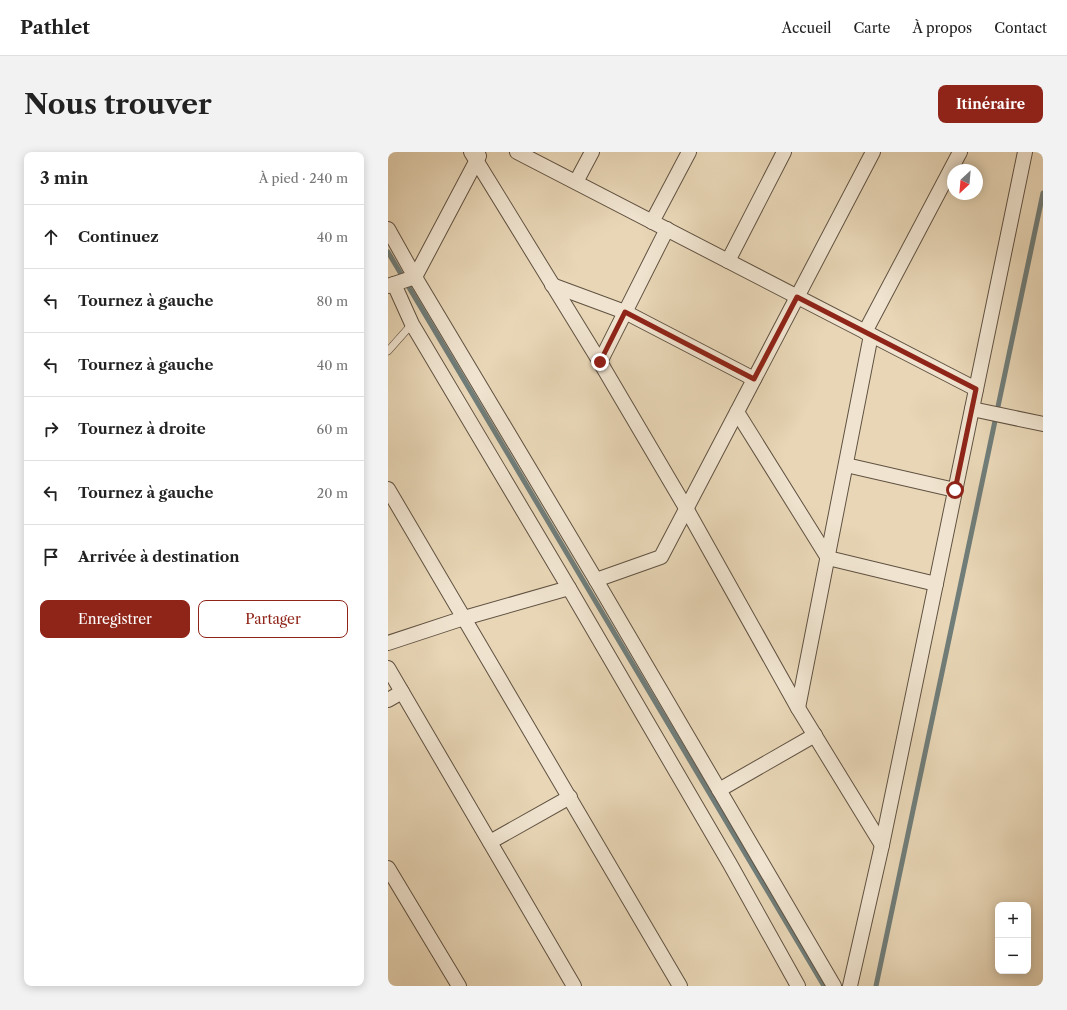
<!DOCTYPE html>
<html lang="fr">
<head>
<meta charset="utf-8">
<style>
  :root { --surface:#fff; --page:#f2f2f2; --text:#222; --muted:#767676; --line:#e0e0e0; --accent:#8f2418 }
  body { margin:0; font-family:"Libre Caslon Text",serif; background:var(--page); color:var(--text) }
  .controls { position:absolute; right:12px; bottom:12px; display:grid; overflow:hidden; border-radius:8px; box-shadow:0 2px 10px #0003 }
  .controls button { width:36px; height:36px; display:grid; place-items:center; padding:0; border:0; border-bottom:1px solid var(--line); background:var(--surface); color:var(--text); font:20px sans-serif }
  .compass { position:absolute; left:559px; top:12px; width:36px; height:36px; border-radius:50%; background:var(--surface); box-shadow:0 2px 10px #0003; rotate:206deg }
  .stop { position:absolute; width:12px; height:12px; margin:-9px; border:3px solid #8f2418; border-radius:50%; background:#fff }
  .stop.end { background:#8f2418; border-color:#fff; box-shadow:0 1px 4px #0008 }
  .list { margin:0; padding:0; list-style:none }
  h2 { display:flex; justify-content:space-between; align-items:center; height:52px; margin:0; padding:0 16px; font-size:17px }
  h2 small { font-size:13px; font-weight:400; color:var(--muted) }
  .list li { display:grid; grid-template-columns:26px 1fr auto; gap:12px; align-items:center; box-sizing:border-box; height:64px; padding:0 16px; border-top:1px solid var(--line) }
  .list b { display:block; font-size:15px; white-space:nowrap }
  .list em { font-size:13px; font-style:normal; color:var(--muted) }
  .actions { display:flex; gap:8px; padding:12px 16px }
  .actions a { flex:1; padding:9px 0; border:1px solid var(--accent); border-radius:8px; text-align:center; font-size:14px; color:var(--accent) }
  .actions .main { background:var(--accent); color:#fff }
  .icon { flex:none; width:22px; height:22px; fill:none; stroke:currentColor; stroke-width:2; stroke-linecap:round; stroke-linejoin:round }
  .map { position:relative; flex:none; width:655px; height:834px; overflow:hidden; border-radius:8px }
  header { display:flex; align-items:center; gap:24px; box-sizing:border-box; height:56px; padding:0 20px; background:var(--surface); border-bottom:1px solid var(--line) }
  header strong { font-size:19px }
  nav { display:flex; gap:22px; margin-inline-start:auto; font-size:14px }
  .intro { display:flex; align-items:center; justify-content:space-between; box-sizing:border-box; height:96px; padding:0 24px }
  h1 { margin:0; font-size:28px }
  .button { padding:10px 18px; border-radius:8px; background:var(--accent); color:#fff; font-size:14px; font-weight:700 }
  main { display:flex; gap:24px; padding:0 24px }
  aside { flex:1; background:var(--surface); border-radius:8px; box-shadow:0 2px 10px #0003 }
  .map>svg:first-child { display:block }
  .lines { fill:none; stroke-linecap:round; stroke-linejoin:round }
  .stream { stroke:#707d79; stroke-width:5 }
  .lane-casing { stroke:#605242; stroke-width:8 }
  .street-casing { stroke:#605242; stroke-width:16 }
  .lane { stroke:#f0e4d0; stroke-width:7 }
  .street { stroke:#f0e4d0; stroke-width:14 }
  .route { stroke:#8f2418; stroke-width:5 }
</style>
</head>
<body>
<header>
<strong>Pathlet</strong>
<nav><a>Accueil</a><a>Carte</a><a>À propos</a><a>Contact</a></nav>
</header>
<div class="intro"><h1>Nous trouver</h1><a class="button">Itinéraire</a></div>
<main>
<aside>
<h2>3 min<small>À pied · 240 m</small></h2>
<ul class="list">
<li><svg class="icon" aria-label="ahead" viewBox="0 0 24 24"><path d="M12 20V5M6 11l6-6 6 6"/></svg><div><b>Continuez</b></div><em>40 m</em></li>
<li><svg class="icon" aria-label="left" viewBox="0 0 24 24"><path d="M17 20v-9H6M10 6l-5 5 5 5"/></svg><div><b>Tournez à gauche</b></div><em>80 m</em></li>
<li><svg class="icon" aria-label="left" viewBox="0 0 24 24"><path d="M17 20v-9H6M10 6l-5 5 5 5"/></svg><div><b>Tournez à gauche</b></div><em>40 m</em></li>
<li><svg class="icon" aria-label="right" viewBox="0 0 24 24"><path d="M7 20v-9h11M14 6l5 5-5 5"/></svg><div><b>Tournez à droite</b></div><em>60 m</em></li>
<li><svg class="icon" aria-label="left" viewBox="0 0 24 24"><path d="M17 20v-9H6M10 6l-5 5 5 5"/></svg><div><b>Tournez à gauche</b></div><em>20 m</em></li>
<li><svg class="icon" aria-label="arrive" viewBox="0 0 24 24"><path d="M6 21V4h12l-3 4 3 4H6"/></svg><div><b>Arrivée à destination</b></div></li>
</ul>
<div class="actions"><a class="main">Enregistrer</a><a>Partager</a></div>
</aside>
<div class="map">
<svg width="655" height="834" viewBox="0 0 655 834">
  <rect width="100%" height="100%" fill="#e8d6b6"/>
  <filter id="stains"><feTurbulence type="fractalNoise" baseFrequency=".005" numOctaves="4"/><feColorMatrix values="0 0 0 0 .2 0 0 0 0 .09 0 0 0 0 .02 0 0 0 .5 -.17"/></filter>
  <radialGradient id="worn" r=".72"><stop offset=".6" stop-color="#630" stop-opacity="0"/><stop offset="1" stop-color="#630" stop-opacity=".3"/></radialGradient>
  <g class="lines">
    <g class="stream">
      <path d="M0,100L436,834"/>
      <path d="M488,834L655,41"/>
    </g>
    <g class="lane-casing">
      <path id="lane" d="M0,199L24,172"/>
    </g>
    <g class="street-casing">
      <g id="street">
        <path d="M83,0L212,210L298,356L410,556L494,693"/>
        <path d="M129,0L588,237"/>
        <path d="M188,30L204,0"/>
        <path d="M264,70L301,0"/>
        <path d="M0,77L27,125L208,428L446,834"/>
        <path d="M340,109L396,0"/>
        <path d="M6,132L24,172L181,436L342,712L410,834"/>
        <path d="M164,133L237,160L366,227"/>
        <path d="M0,134L27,125L91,4"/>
        <path d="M477,180L572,0"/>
        <path d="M212,210L279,77"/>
        <path d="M584,257L655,272"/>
        <path d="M349,260L440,406L548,432"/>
        <path d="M458,313L567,338"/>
        <path d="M0,337L292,834"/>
        <path d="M208,428L273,405L485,0"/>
        <path d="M0,491L76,466L181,436"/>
        <path d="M0,516L186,834"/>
        <path d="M0,548L14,540"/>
        <path d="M410,556L483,183"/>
        <path d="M331,638L427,583"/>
        <path d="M102,690L182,645"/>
        <path d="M0,716L71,834"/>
        <path d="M462,834L494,693L637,0"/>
      </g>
    </g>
    <use href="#lane" class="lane"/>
    <use href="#street" class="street"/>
  </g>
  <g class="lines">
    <path class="route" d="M212,210L237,160L366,227L409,145L588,237L567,338"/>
  </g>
  <rect width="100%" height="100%" filter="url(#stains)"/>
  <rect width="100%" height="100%" fill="url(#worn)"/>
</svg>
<div class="controls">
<button>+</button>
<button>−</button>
</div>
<svg class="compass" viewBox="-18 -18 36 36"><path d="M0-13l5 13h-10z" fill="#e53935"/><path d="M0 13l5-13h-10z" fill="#767676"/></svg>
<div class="stop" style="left:567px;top:338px"></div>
<div class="stop end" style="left:212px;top:210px"></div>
</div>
</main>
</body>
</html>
